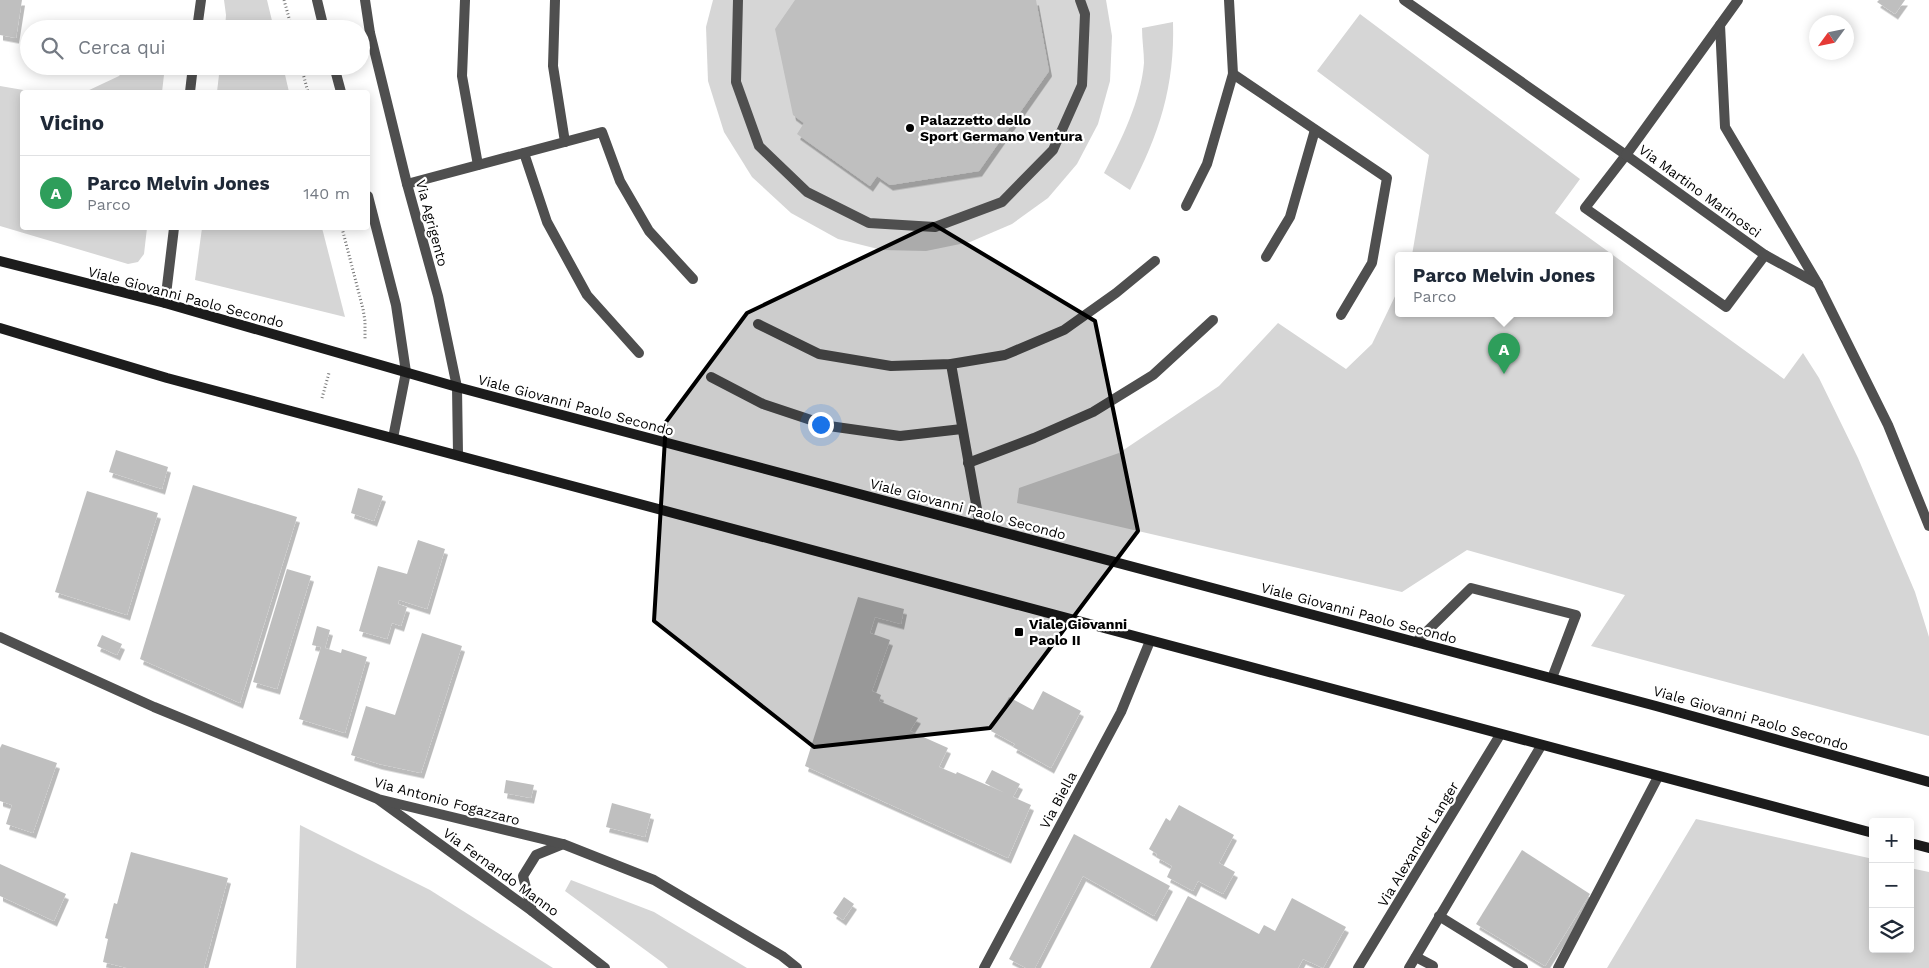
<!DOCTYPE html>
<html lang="it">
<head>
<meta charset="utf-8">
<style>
  :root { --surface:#fff; --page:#f2f2f3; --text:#1f2937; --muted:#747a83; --line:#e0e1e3; --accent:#0b8043 }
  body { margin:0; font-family:"Work Sans",sans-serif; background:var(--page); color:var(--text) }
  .controls { position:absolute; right:15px; bottom:15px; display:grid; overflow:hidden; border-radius:5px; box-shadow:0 2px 12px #0003 }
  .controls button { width:45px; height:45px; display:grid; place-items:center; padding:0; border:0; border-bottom:1px solid var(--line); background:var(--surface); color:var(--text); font:25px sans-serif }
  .compass { position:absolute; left:1809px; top:15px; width:45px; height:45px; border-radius:50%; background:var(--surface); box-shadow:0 2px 12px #0003; rotate:237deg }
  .you { position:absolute; left:820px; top:424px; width:18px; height:18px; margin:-12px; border:4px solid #fff; border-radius:50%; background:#1a73e8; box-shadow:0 0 0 8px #1a73e833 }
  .badge { display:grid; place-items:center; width:32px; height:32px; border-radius:50%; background:var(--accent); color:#fff; font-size:16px; font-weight:700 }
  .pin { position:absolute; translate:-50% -41px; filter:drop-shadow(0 1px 2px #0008) }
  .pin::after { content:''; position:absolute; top:26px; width:18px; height:15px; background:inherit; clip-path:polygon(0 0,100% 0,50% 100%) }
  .popup { position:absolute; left:1395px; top:252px; width:218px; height:65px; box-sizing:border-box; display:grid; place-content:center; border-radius:5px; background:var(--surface); filter:drop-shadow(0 1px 4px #0005); font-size:16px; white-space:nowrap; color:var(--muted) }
  .popup b { font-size:19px; color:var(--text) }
  .popup::after { content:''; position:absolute; left:50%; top:100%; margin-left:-10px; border:10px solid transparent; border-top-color:var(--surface) }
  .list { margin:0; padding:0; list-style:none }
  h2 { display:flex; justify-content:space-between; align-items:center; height:65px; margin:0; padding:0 20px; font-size:21px }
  h2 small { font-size:16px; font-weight:400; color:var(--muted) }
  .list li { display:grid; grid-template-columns:32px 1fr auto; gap:15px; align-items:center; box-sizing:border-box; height:75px; padding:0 20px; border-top:1px solid var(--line) }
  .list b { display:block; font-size:19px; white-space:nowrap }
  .list p { margin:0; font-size:16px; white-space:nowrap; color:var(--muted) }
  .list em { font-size:16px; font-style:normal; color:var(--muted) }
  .icon { flex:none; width:28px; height:28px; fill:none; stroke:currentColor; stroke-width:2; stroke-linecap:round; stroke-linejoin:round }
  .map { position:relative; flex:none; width:1929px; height:968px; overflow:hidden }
  .search { position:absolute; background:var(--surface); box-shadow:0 2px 12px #0003; left:20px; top:20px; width:350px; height:55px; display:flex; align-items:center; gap:12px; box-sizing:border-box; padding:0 18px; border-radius:28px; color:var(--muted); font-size:19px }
  .panel { position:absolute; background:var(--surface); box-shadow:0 2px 12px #0003; left:20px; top:90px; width:350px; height:140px; border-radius:5px }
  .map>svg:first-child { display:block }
  .green { fill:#d6d6d6 }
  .building { fill:#bfbfbf; filter:url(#shadow) }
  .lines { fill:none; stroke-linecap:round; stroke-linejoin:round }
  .path { stroke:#717171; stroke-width:3; stroke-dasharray:1 2.5; stroke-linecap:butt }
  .service { stroke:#4f4f4f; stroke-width:10 }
  .minor { stroke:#4f4f4f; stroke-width:10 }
  .tertiary { stroke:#4f4f4f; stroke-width:10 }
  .secondary { stroke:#1c1c1c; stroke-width:10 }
  .marked { fill:#000; fill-opacity:0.2; stroke:#000; stroke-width:4; stroke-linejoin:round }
  .poi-dot { fill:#000; stroke:#fff; stroke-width:2 }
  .labels { text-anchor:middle; stroke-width:4.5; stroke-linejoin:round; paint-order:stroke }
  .poi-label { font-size:14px; font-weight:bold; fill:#000; stroke:#fff; text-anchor:start }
  .street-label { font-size:14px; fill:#000; stroke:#fff }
</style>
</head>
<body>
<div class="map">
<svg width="1929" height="968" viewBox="0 0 1929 968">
  <defs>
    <filter id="shadow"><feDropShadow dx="3" dy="5.5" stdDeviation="0" flood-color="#0004"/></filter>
  </defs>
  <rect width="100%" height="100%" fill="#fff"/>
  <g class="green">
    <path d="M224,0H267L274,29H225L226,15Z"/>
    <path d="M713,0H1106L1112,36L1110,81L1098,124L1077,164L1048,198L1012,224L970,242L926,251L882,250L838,239L791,213L752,177L724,132L708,81L706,27Z"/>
    <path d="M1360,14L1580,179L1555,213L1784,379L1803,353L1819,378L1858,458L1915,592L1929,637V736L1591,646L1625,595L1467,550L1402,592L1017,503L1019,488L1119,453L1219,386L1278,323L1346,369L1372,344L1399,288V313H1609V255H1412L1429,155L1317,71Z"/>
    <path d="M1173,22C1175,86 1159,135 1130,190L1104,173C1121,141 1141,100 1144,63C1144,52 1142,40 1142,28Z"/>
    <path d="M127,66H165L162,92H85L119,76Z"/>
    <path d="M220,66H283L289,92H217Z"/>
    <path d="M0,86L35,92H22V228H147L144,254L138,262L128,264L0,226Z"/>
    <path d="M202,228H322L345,317L195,280Z"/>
    <path d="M1696,819L1873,859V949H1910V868L1929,872V968H1607Z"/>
    <path d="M300,825L430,890L553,968H296Z"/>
    <path d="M571,880L654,912L747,968H668L663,963L565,891Z"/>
  </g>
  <g class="building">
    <path d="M0,0H22L16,38L0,35Z"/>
    <path d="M795,0H1036L1049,71L979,171L890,185L877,176L870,186L797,134L804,123L793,115L775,29Z"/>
    <path d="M1879,0H1905L1895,14L1877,2Z"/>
    <path d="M116,450L168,467L162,489L109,472Z"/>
    <path d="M193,485L297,517L240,703L140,659Z"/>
    <path d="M358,488L383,496L374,521L351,513Z"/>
    <path d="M87,491L158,513L127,615L55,592Z"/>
    <path d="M418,540L445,549L427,609L399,600L398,604L407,607L401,626L392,623L387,639L359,631L378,566L407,574Z"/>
    <path d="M287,569L311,576L277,689L253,682Z"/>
    <path d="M858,597L904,609L901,624L875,617L870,633L890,640L872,691L881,695L879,701L918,718L910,731L948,748L939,767L956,774L957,772L1005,793L985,783L992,770L1020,784L1013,797L1031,805L1008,858L805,766Z"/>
    <path d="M317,626L330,630L325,648L341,653L342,649L367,657L345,733L299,719L321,647L312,645Z"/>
    <path d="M422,633L462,646L421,773L379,764L351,755L366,706L395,715Z"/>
    <path d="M102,635L122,644L117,655L97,646Z"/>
    <path d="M1043,691L1081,711L1051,768L1013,747L1015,744L991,731L1009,697L1033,710Z"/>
    <path d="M2,744L57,763L33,833L6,824L12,805L0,801V748Z"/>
    <path d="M506,780L534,785L531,798L504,793Z"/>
    <path d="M612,803L651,814L645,837L606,827Z"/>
    <path d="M1179,805L1234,835L1219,863L1235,872L1223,894L1198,881L1193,891L1167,877L1172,866L1156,857L1157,854L1149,849L1166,818L1170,821Z"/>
    <path d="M1074,834L1170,886L1154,916L1083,876L1035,968H1026L1009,959Z"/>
    <path d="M1522,850L1590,894L1545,966L1476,924Z"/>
    <path d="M131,852L228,878L204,968H127L103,962L108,939L105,938L114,903L117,904Z"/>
    <path d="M0,864L66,894L54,921L0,896Z"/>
    <path d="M1188,896L1259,934L1264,925L1275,931L1292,898L1346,927L1323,968L1303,959L1298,968H1150Z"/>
    <path d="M844,897L854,904L843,920L833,913Z"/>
  </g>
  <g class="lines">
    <g class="path">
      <path d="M284,0L292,29"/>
      <path d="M301,66L308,92"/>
      <path d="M342,228L363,309L365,321V339"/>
      <path d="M322,398L329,373"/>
    </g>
    <g class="service">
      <path d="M465,0L462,76L478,165"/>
      <path d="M555,0L553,66L565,142"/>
      <path d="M738,0L736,82L759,146L807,192L869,223L935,227L1002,202L1053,150L1082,85L1085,14L1080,0"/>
      <path d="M1229,0L1233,74L1387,178L1372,263L1341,315"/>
      <path d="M524,153L547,222L587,295L639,353"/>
      <path d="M1626,155L1585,208L1726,307L1765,255"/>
      <path d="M407,184L602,132L620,181L649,231L693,279"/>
      <path d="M1186,206L1207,164L1233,74"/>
      <path d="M1266,257L1290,217L1315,130"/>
      <path d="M758,324L819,354L891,366L951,364L1005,355L1064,330L1116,293L1155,261"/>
      <path d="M951,364L980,526"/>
      <path d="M711,377L763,404L829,426L900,436L962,429"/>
      <path d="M968,463L1034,438L1093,412L1153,375L1213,320"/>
      <path d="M1416,642L1471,588L1576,615L1552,678"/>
      <path d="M1439,916L1523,968"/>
      <path d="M1416,957L1433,966L1432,968"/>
      <path d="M1409,968L1541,746"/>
      <path d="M1558,968L1658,777"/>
    </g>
    <g class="minor">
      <path d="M317,0L324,29"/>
      <path d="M365,0L370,33L407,184L438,296L457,387L458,454"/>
      <path d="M1404,0L1626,155"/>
      <path d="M1738,0L1720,25L1725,127L1818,284L1888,425L1929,526"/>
      <path d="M1720,25L1626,155L1765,255L1818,284"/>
      <path d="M197,29L201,0"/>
      <path d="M334,66L341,92"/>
      <path d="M190,92L193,66"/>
      <path d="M368,196L396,305L406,372L393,438"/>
      <path d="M165,303L174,228"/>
      <path d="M379,800L532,911L605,968"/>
      <path d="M532,911L523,876L536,855L563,844"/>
      <path d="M984,968L1121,712L1150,641"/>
      <path d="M1358,968L1500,735"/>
    </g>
    <path class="tertiary" d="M0,637L154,707L378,799L563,844L654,880L782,956L797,968"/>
    <g class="secondary">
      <path d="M0,261L165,303L457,387L1656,706L1929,782"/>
      <path d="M0,328L167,378L1873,833"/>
      <path d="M1910,843L1929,848"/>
    </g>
  </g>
  <path class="marked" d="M933,224L1095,321L1138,531L990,728L814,747L654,621L666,422L747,313Z"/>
  <g class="poi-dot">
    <circle cx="910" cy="128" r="5"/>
    <rect x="1014" y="627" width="10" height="10" rx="2.5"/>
  </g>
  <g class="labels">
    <g class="poi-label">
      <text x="920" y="125">Palazzetto dello<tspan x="920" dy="16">Sport Germano Ventura</tspan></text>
      <text x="1029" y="629">Viale Giovanni<tspan x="1029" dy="16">Paolo II</tspan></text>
    </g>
    <g class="street-label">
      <text transform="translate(1700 191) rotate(36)" y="5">Via Martino Marinosci</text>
      <text transform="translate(432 223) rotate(75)" y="5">Via Agrigento</text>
      <text transform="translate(186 297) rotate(15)" y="5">Viale Giovanni Paolo Secondo</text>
      <text transform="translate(576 405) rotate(15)" y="5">Viale Giovanni Paolo Secondo</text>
      <text transform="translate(968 509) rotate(15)" y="5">Viale Giovanni Paolo Secondo</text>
      <text transform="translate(1359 613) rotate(15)" y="5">Viale Giovanni Paolo Secondo</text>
      <text transform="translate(1751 718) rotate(16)" y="5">Viale Giovanni Paolo Secondo</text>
      <text transform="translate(1058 800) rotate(-62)" y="5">Via Biella</text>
      <text transform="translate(447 801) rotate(15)" y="5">Via Antonio Fogazzaro</text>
      <text transform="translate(1418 844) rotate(-59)" y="5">Via Alexander Langer</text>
      <text transform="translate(501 872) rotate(36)" y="5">Via Fernando Manno</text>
    </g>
  </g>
</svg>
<div class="controls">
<button>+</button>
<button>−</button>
<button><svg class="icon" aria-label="layers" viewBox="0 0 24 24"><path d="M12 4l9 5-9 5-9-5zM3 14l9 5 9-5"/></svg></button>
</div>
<svg class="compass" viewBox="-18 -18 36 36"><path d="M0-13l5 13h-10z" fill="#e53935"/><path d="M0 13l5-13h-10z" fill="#747a83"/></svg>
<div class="you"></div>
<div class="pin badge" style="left:1504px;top:374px;background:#2e9e5b">A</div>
<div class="popup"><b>Parco Melvin Jones</b>Parco</div>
<div class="search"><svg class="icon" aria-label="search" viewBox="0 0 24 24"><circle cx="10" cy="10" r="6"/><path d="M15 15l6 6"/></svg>Cerca qui</div>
<section class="panel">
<h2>Vicino<small></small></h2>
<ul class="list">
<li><span class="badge" style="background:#2e9e5b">A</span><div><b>Parco Melvin Jones</b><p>Parco</p></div><em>140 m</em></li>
</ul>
</section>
</div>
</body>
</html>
